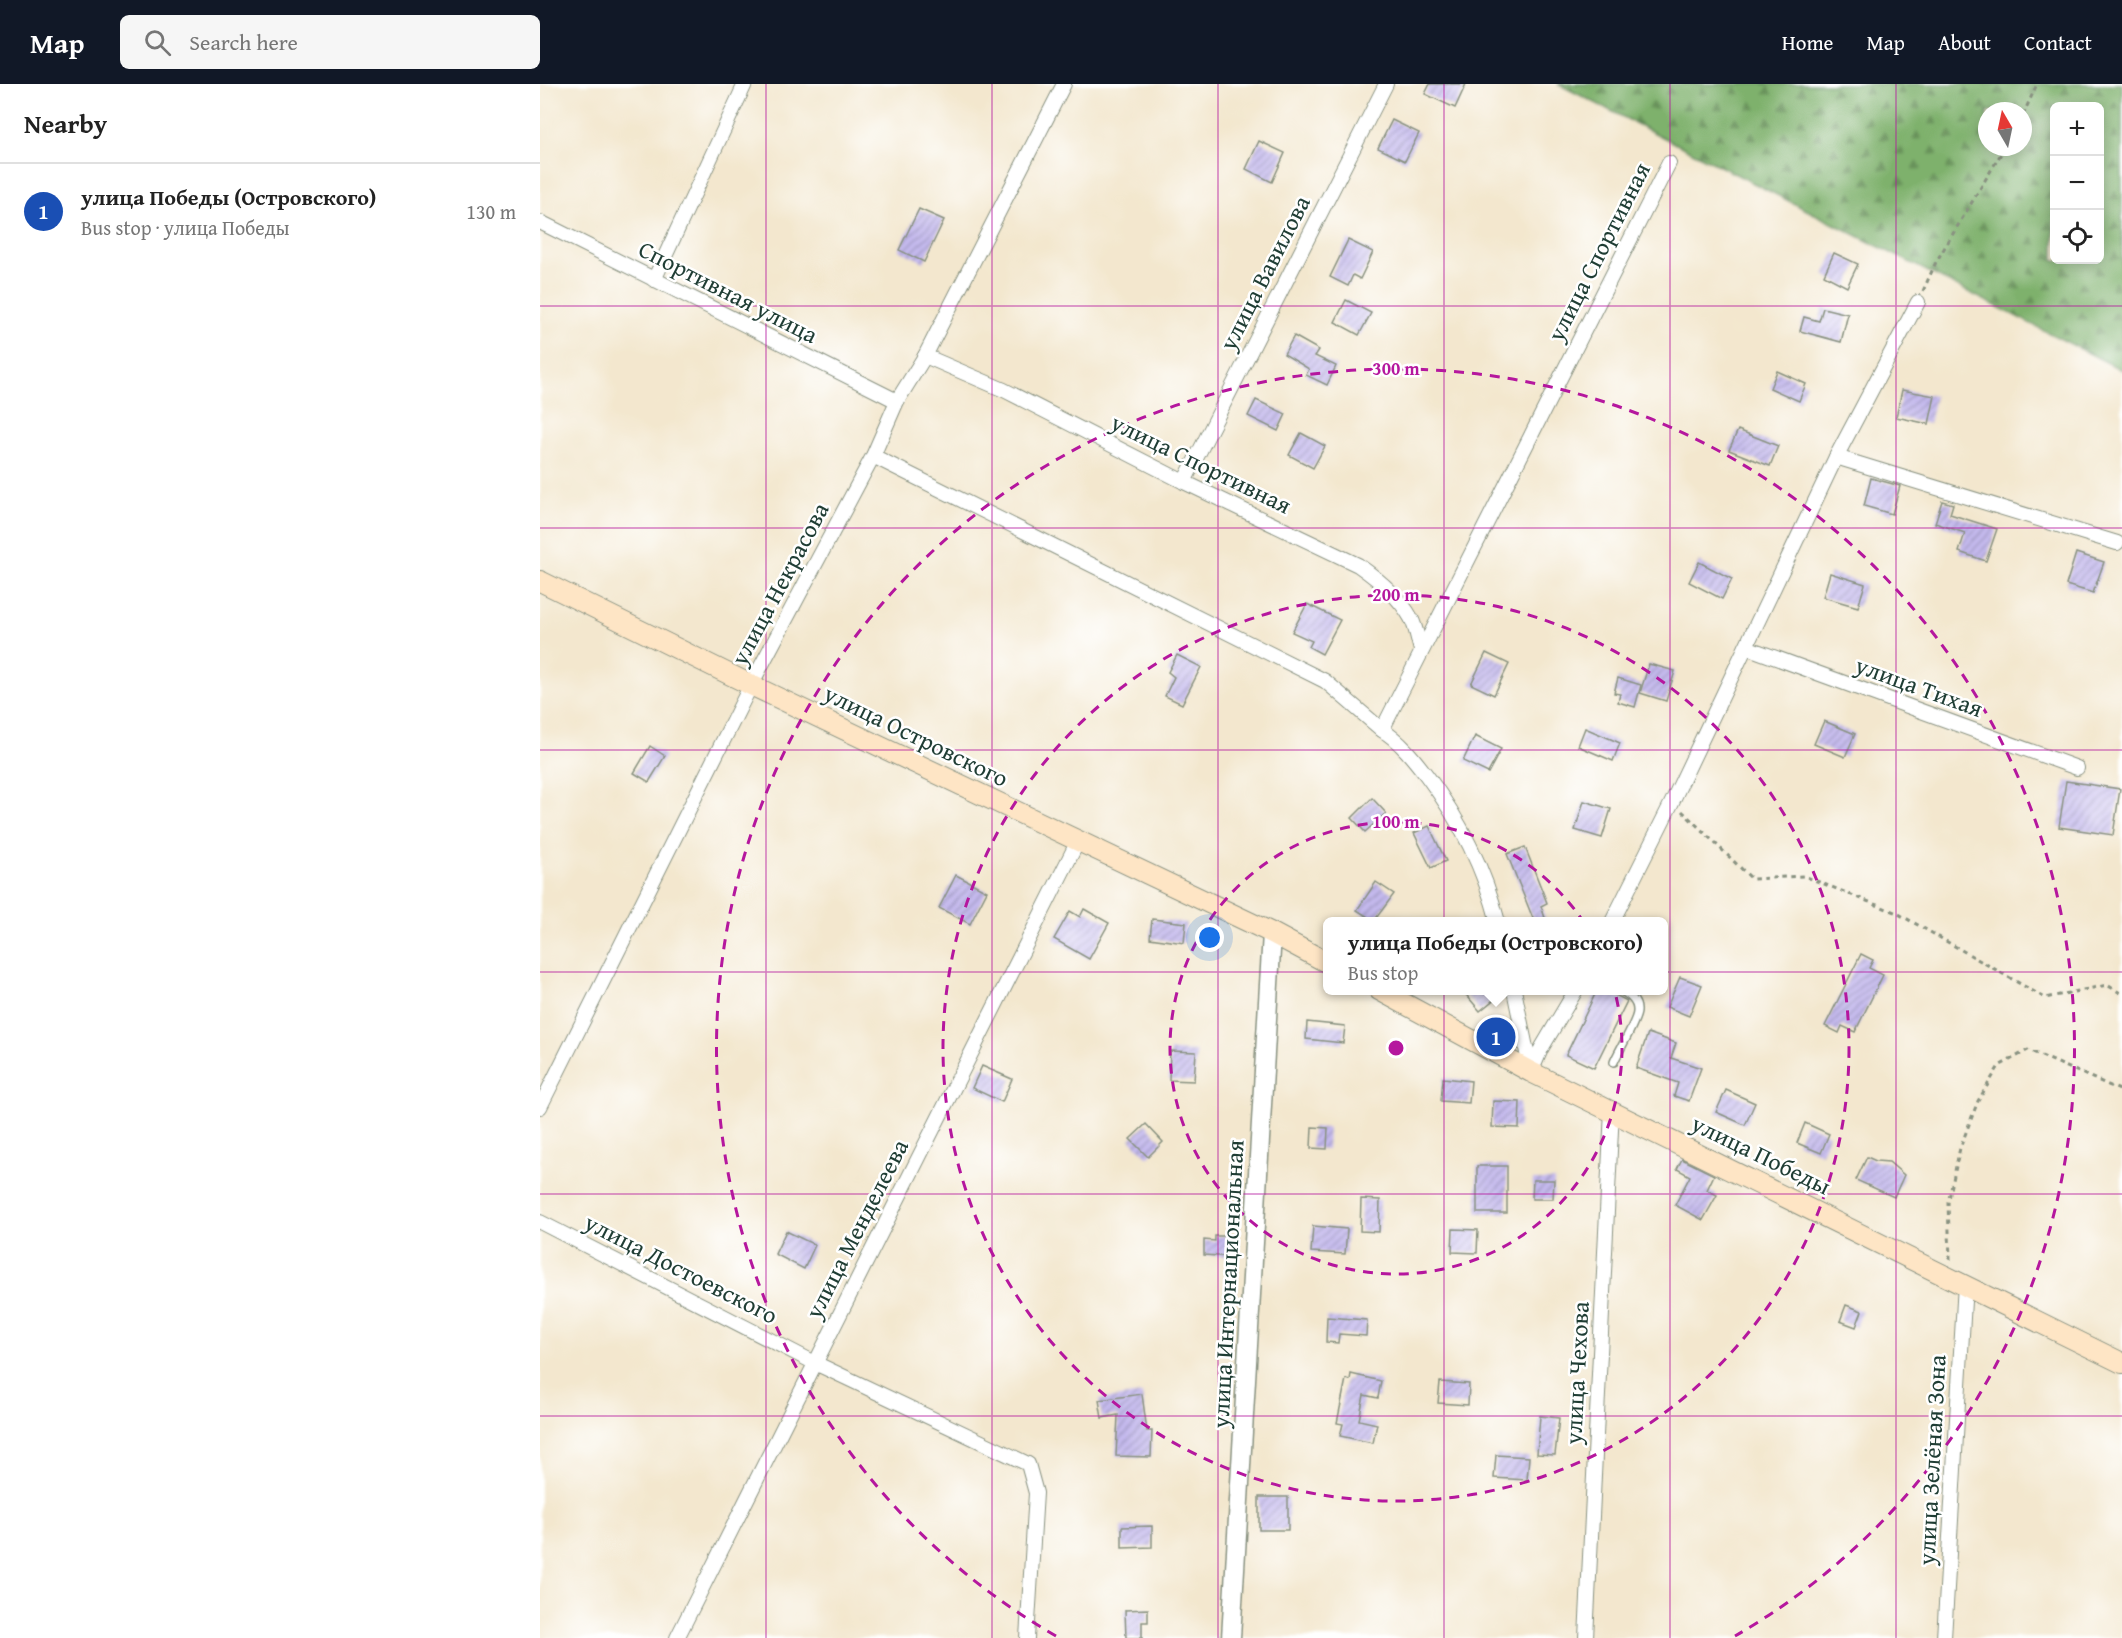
<!DOCTYPE html>
<html lang="en">
<head>
<meta charset="utf-8">
<style>
  :root { --surface:#fff; --page:#f6f6f6; --text:#222; --muted:#767676; --line:#e0e0e0; --accent:#111827 }
  body { margin:0; font-family:"Gentium Book Plus",serif; background:var(--page); color:var(--text) }
  .controls { position:absolute; right:18px; top:18px; display:grid; overflow:hidden; border-radius:9px; box-shadow:0 3px 15px #0003 }
  .controls button { width:54px; height:54px; display:grid; place-items:center; padding:0; border:0; border-bottom:2px solid var(--line); background:var(--surface); color:var(--text); font:30px sans-serif }
  .compass { position:absolute; left:1438px; top:18px; width:54px; height:54px; border-radius:50%; background:var(--surface); box-shadow:0 3px 15px #0003; rotate:351deg }
  .you { position:absolute; left:670px; top:854px; width:21px; height:21px; margin:-15px; border:4px solid #fff; border-radius:50%; background:#1a73e8; box-shadow:0 0 0 9px #1a73e833 }
  .badge { display:grid; place-items:center; width:39px; height:39px; border-radius:50%; background:var(--accent); color:#fff; font-size:20px; font-weight:700 }
  .pin { position:absolute; translate:-50% -50%; border:3px solid #fff; box-shadow:0 2px 6px #0006 }
  .popup { position:absolute; left:783px; top:833px; width:345px; height:78px; box-sizing:border-box; display:grid; place-content:center; border-radius:9px; background:var(--surface); filter:drop-shadow(0 2px 4px #0005); font-size:20px; white-space:nowrap; color:var(--muted) }
  .popup b { font-size:22px; color:var(--text) }
  .popup::after { content:''; position:absolute; left:50%; top:100%; margin-left:-12px; border:12px solid transparent; border-top-color:var(--surface) }
  .list { margin:0; padding:0; list-style:none }
  h2 { display:flex; justify-content:space-between; align-items:center; height:78px; margin:0; padding:0 24px; font-size:26px }
  h2 small { font-size:20px; font-weight:400; color:var(--muted) }
  .list li { display:grid; grid-template-columns:39px 1fr auto; gap:18px; align-items:center; box-sizing:border-box; height:96px; padding:0 24px; border-top:2px solid var(--line) }
  .list b { display:block; font-size:22px; white-space:nowrap }
  .list p { margin:0; font-size:20px; white-space:nowrap; color:var(--muted) }
  .list em { font-size:20px; font-style:normal; color:var(--muted) }
  .icon { flex:none; width:33px; height:33px; fill:none; stroke:currentColor; stroke-width:2; stroke-linecap:round; stroke-linejoin:round }
  .map { position:relative; flex:none; width:1582px; height:1554px; overflow:hidden }
  header { display:flex; align-items:center; gap:36px; box-sizing:border-box; height:84px; padding:0 30px; background:var(--accent); color:#fff }
  header strong { font-size:28px }
  nav { display:flex; gap:33px; margin-inline-start:auto; font-size:21px }
  .search { width:420px; height:54px; background:var(--page); display:flex; align-items:center; gap:15px; box-sizing:border-box; padding:0 21px; border-radius:9px; color:var(--muted); font-size:22px }
  main { display:flex }
  aside { flex:1; background:var(--surface) }
  .map>svg:first-child { display:block }
  .forest { fill:url(#forest-firs); stroke:#4e7750; stroke-width:1.5; fill-rule:evenodd }
  .building { fill:url(#building-hatch) }
  .lines { fill:none; stroke-linecap:round; stroke-linejoin:round }
  .service-casing { stroke:#899281; stroke-width:10 }
  .minor-casing { stroke:#899281; stroke-width:16 }
  .tertiary-casing { stroke:#899281; stroke-width:21 }
  .secondary-casing { stroke:#899281; stroke-width:22 }
  .path { stroke:#899281; stroke-width:3; stroke-dasharray:4.5 4.5; stroke-linecap:butt }
  .service { stroke:#fff; stroke-width:7 }
  .minor { stroke:#fff; stroke-width:14 }
  .tertiary { stroke:#fff; stroke-width:18 }
  .secondary { stroke:#fee5c5; stroke-width:20 }
  .grid { fill:none; stroke:#b5179e; stroke-width:1.5; stroke-opacity:0.55 }
  .ring { fill:none; stroke:#b5179e; stroke-width:3; stroke-dasharray:10 8 }
  .labels { text-anchor:middle; stroke-width:5; stroke-linejoin:round; paint-order:stroke }
  .street-label { font-size:24px; fill:#1f3d34; stroke:#fff }
  .centre { fill:#b5179e; stroke:#fff; stroke-width:3 }
  .ring-label { font-size:18px; text-anchor:middle; font-weight:bold; fill:#b5179e; stroke:#fff; stroke-width:5; stroke-linejoin:round; paint-order:stroke }
</style>
</head>
<body>
<header>
<strong>Map</strong>
<div class="search"><svg class="icon" aria-label="search" viewBox="0 0 24 24"><circle cx="10" cy="10" r="6"/><path d="M15 15l6 6"/></svg>Search here</div>
<nav><a>Home</a><a>Map</a><a>About</a><a>Contact</a></nav>
</header>
<main>
<aside>
<h2>Nearby<small></small></h2>
<ul class="list">
<li><span class="badge" style="background:#1a4fb4">1</span><div><b>улица Победы (Островского)</b><p>Bus stop · улица Победы</p></div><em>130 m</em></li>
</ul>
</aside>
<div class="map">
<svg width="1582" height="1554" viewBox="0 0 1582 1554">
  <defs>
    <pattern id="forest-firs" width="22" height="20" patternUnits="userSpaceOnUse" patternTransform="scale(1.5)"><rect width="22" height="20" fill="#7eb16c"/><path d="M5 1l3.5 6h-7zM16 11l3.5 6h-7z" fill="#67915a"/></pattern>
    <pattern id="building-hatch" width="6" height="6" patternUnits="userSpaceOnUse" patternTransform="scale(1.5)"><rect width="6" height="6" fill="#c4b9ed"/><path d="M-1 1l2-2M0 6l6-6M5 7l2-2" fill="none" stroke="#9f98c1"/></pattern>
  </defs>
  <rect width="100%" height="100%" fill="#fff"/>
  <filter id="ink" filterUnits="userSpaceOnUse"><feTurbulence type="fractalNoise" baseFrequency=".0167" numOctaves="2"/><feDisplacementMap in="SourceGraphic" scale="12" xChannelSelector="R" yChannelSelector="G"/><feConvolveMatrix kernelMatrix="1 2 1 2 8 2 1 2 1" color-interpolation-filters="sRGB"/></filter>
  <filter id="wash" filterUnits="userSpaceOnUse"><feTurbulence type="fractalNoise" baseFrequency=".008" numOctaves="4" result="noise"/><feDisplacementMap in="SourceGraphic" scale="24" xChannelSelector="R" yChannelSelector="G"/><feGaussianBlur stdDeviation="1.35" result="paint"/><feColorMatrix in="noise" values="0 0 0 0 0 0 0 0 0 0 0 0 0 0 0 0 0 1.4 0 .05"/><feComposite in="paint" operator="in"/></filter>
  <g filter="url(#wash)">
    <rect width="100%" height="100%" fill="#f3e7ce"/>
    <path class="forest" d="M1018,0H1582V286ZM1514,22H1560V176H1514ZM1447,27H1483V63H1447Z"/>
    <g id="blocks">
      <g class="building">
        <path d="M890,0H926L915,24L885,10Z"/>
        <path d="M852,36L879,49L865,77L838,64Z"/>
        <path d="M719,57L745,69L732,98L706,85Z"/>
        <path d="M379,125L404,136L384,178L359,166Z"/>
        <path d="M808,156L833,168L820,195L813,191L808,202L790,193Z"/>
        <path d="M1294,169L1318,180L1307,203L1284,191Z"/>
        <path d="M806,216L831,229L819,251L795,238Z"/>
        <path d="M1283,224L1308,230L1301,258L1260,247L1264,233L1279,237Z"/>
        <path d="M754,252L779,266L775,272L796,282L787,301L766,291L769,285L744,270Z"/>
        <path d="M1237,287L1266,300L1259,317L1230,304Z"/>
        <path d="M1362,306L1395,312L1389,340L1356,333Z"/>
        <path d="M716,316L746,330L738,347L708,332Z"/>
        <path d="M1198,346L1238,362L1230,382L1189,366Z"/>
        <path d="M761,349L785,362L773,384L749,371Z"/>
        <path d="M1331,394L1360,402L1352,430L1324,422Z"/>
        <path d="M1402,417L1413,420L1410,430L1457,445L1446,477L1419,468L1425,449L1395,439Z"/>
        <path d="M1536,469L1564,478L1553,509L1526,501Z"/>
        <path d="M1159,478L1192,495L1182,515L1149,498Z"/>
        <path d="M1290,489L1325,500L1318,523L1283,513Z"/>
        <path d="M767,520L800,536L782,570L769,563L772,557L752,548Z"/>
        <path d="M946,569L969,580L954,611L931,600Z"/>
        <path d="M637,571L661,583L642,620L625,612L634,593L628,588Z"/>
        <path d="M1109,580L1135,587L1126,617L1100,609Z"/>
        <path d="M1078,594L1101,601L1095,623L1078,618L1080,610L1074,609Z"/>
        <path d="M1284,637L1315,650L1305,673L1274,660Z"/>
        <path d="M1045,644L1080,659L1073,677L1038,662Z"/>
        <path d="M935,652L961,665L948,689L923,677Z"/>
        <path d="M110,662L125,672L109,698L94,689Z"/>
        <path d="M1526,697L1580,705L1573,751L1519,743Z"/>
        <path d="M832,714L846,729L825,748L812,734Z"/>
        <path d="M1044,717L1071,725L1062,754L1035,746Z"/>
        <path d="M889,742L906,777L891,784L874,749Z"/>
        <path d="M985,763L1007,819L1001,822L1006,837H994L967,770Z"/>
        <path d="M416,791L447,807L430,840L399,824Z"/>
        <path d="M836,798L854,810L834,837L817,826Z"/>
        <path d="M544,825L569,839L549,875L514,855L530,827L540,833Z"/>
        <path d="M612,835L646,839L644,859L610,854Z"/>
        <path d="M1321,870L1333,876L1329,884L1343,891L1315,948L1302,942L1299,949L1285,942Z"/>
        <path d="M1140,893L1162,901L1149,932L1127,923Z"/>
        <path d="M922,906H952L957,913L940,927Z"/>
        <path d="M1057,906H1066L1087,917L1054,984L1026,971Z"/>
        <path d="M767,938L805,942L803,959L766,955Z"/>
        <path d="M1108,949L1136,959L1131,974L1161,984L1149,1017L1134,1012L1138,999L1096,984Z"/>
        <path d="M630,967L656,968L654,997L629,996Z"/>
        <path d="M442,982L472,995L462,1018L432,1004Z"/>
        <path d="M903,994L931,997L929,1019L901,1017Z"/>
        <path d="M1186,1006L1215,1019L1205,1041L1176,1028Z"/>
        <path d="M953,1017L980,1018L979,1044L952,1043Z"/>
        <path d="M1265,1039L1289,1050L1281,1069L1257,1059Z"/>
        <path d="M606,1040L623,1058L608,1073L590,1055Z"/>
        <path d="M772,1043L788,1044L787,1065L771,1064Z"/>
        <path d="M1327,1073L1336,1077L1349,1078L1364,1091L1354,1113L1316,1096Z"/>
        <path d="M1142,1075L1174,1091L1167,1106L1177,1111L1163,1136L1135,1121L1150,1092L1137,1085Z"/>
        <rect x="937" y="1082" width="30" height="47"/>
        <path d="M993,1096H1014L1013,1115H992Z"/>
        <path d="M821,1115L840,1116L839,1148L820,1147Z"/>
        <path d="M773,1142L807,1145L805,1170L771,1168Z"/>
        <path d="M913,1145L938,1146L937,1169L912,1168Z"/>
        <path d="M246,1147L275,1161L264,1185L235,1170Z"/>
        <path d="M675,1152H693L692,1173L664,1171V1156L675,1157Z"/>
        <path d="M1306,1221L1322,1227L1316,1243L1300,1237Z"/>
        <path d="M787,1233L827,1236L826,1252L799,1250L798,1259L786,1258Z"/>
        <path d="M811,1290L841,1297L838,1314L824,1311L819,1336L837,1340L833,1359L800,1352L803,1340L797,1339L806,1295L810,1296Z"/>
        <path d="M900,1298L929,1300L928,1321L898,1319Z"/>
        <path d="M602,1310L607,1347H612L611,1373L576,1372L578,1331L562,1334L559,1316Z"/>
        <path d="M1000,1332L1019,1334L1015,1371L997,1370Z"/>
        <path d="M956,1371L989,1373L987,1396L954,1394Z"/>
        <rect x="719" y="1413" width="29" height="33"/>
        <path d="M612,1442V1463L582,1464V1443Z"/>
        <path d="M608,1525V1538H602V1554H586L585,1526Z"/>
      </g>
    </g>
  </g>
  <g filter="url(#ink)">
    <use href="#blocks" fill-opacity="0" stroke="#899281" stroke-width="1.5"/>
    <g class="lines">
      <g class="service-casing">
        <path id="service" d="M1074,978C1078,968 1097,937 1097,928C1098,917 1089,911 1080,906"/>
      </g>
      <g class="minor-casing">
        <g id="minor">
          <path d="M0,138L357,317"/>
          <path d="M114,196L205,0"/>
          <path d="M385,272L464,306L644,398L818,481C838,495 859,512 871,534C876,543 878,556 881,566"/>
          <path d="M333,372L785,597L842,646"/>
          <path d="M1296,373L1577,459"/>
          <path d="M644,398L846,0"/>
          <path d="M1206,563L1537,684"/>
          <path d="M958,838C944,784 920,736 887,692C874,675 860,657 842,646L1129,79"/>
          <path d="M1072,838L1132,718L1296,373L1378,218"/>
          <path d="M974,906L991,988"/>
          <path d="M991,988L1001,965L1036,906"/>
          <path d="M0,1023L211,601L333,372L357,317L385,272L524,0"/>
          <path d="M0,1138L275,1279L488,1380L496,1409L487,1554"/>
          <path d="M137,1554L538,757"/>
          <path d="M1046,1554L1072,1026"/>
          <path d="M1404,1554L1425,1200"/>
        </g>
      </g>
      <g class="tertiary-casing">
        <path id="tertiary" d="M691,1554L732,849"/>
      </g>
      <g class="secondary-casing">
        <g id="secondary">
          <path d="M0,497L211,601L732,849L788,879"/>
          <path d="M839,906L991,988L1582,1279"/>
        </g>
      </g>
      <g class="path">
        <path d="M1483,31L1497,0"/>
        <path d="M1383,207L1396,178L1465,63"/>
        <path d="M1142,727L1212,795L1264,792L1357,829L1505,914L1567,901L1582,910"/>
        <path d="M1410,1176L1408,1119L1420,1064L1438,1017L1459,982L1488,966L1582,1007"/>
      </g>
      <use href="#service" class="service"/>
      <use href="#minor" class="minor"/>
      <use href="#tertiary" class="tertiary"/>
      <use href="#secondary" class="secondary"/>
    </g>
  </g>
  <path class="grid" d="M226,0V1554M452,0V1554M678,0V1554M904,0V1554M1130,0V1554M1356,0V1554M0,222H1582M0,444H1582M0,666H1582M0,888H1582M0,1110H1582M0,1332H1582"/>
  <g class="ring">
    <circle cx="856" cy="964" r="226"/>
    <circle cx="856" cy="964" r="453"/>
    <path d="M516 1552A679 679 0 1 1 1195 1552"/>
  </g>
  <g class="labels">
    <g class="street-label">
      <text transform="translate(1059 168) rotate(-63)" y="8">улица Спортивная</text>
      <text transform="translate(725 189) rotate(-63)" y="8">улица Вавилова</text>
      <text transform="translate(188 208) rotate(27)" y="8">Спортивная улица</text>
      <text transform="translate(661 380) rotate(26)" y="8">улица Спортивная</text>
      <text transform="translate(240 500) rotate(-62)" y="8">улица Некрасова</text>
      <text transform="translate(1379 603) rotate(20)" y="8">улица Тихая</text>
      <text transform="translate(376 652) rotate(26)" y="8">улица Островского</text>
      <text transform="translate(1221 1071) rotate(26)" y="8">улица Победы</text>
      <text transform="translate(317 1145) rotate(-63)" y="8">улица Менделеева</text>
      <text transform="translate(141 1185) rotate(27)" y="8">улица Достоевского</text>
      <text transform="translate(688 1200) rotate(-87)" y="8">улица Интернациональная</text>
      <text transform="translate(1037 1289) rotate(-87)" y="8">улица Чехова</text>
      <text transform="translate(1392 1376) rotate(-87)" y="8">улица Зелёная Зона</text>
    </g>
  </g>
  <circle cx="856" cy="964" r="9" class="centre"/>
  <g class="ring-label">
    <text x="856" y="291">300 m</text>
    <text x="856" y="517">200 m</text>
    <text x="856" y="744">100 m</text>
  </g>
</svg>
<div class="controls">
<button>+</button>
<button>−</button>
<button><svg class="icon" aria-label="locate" viewBox="0 0 24 24"><circle cx="12" cy="12" r="6"/><path d="M12 2v4M12 18v4M2 12h4M18 12h4"/></svg></button>
</div>
<svg class="compass" viewBox="-18 -18 36 36"><path d="M0-13l5 13h-10z" fill="#e53935"/><path d="M0 13l5-13h-10z" fill="#767676"/></svg>
<div class="you"></div>
<div class="pin badge" style="left:956px;top:953px;background:#1a4fb4">1</div>
<div class="popup"><b>улица Победы (Островского)</b>Bus stop</div>
</div>
</main>
</body>
</html>
